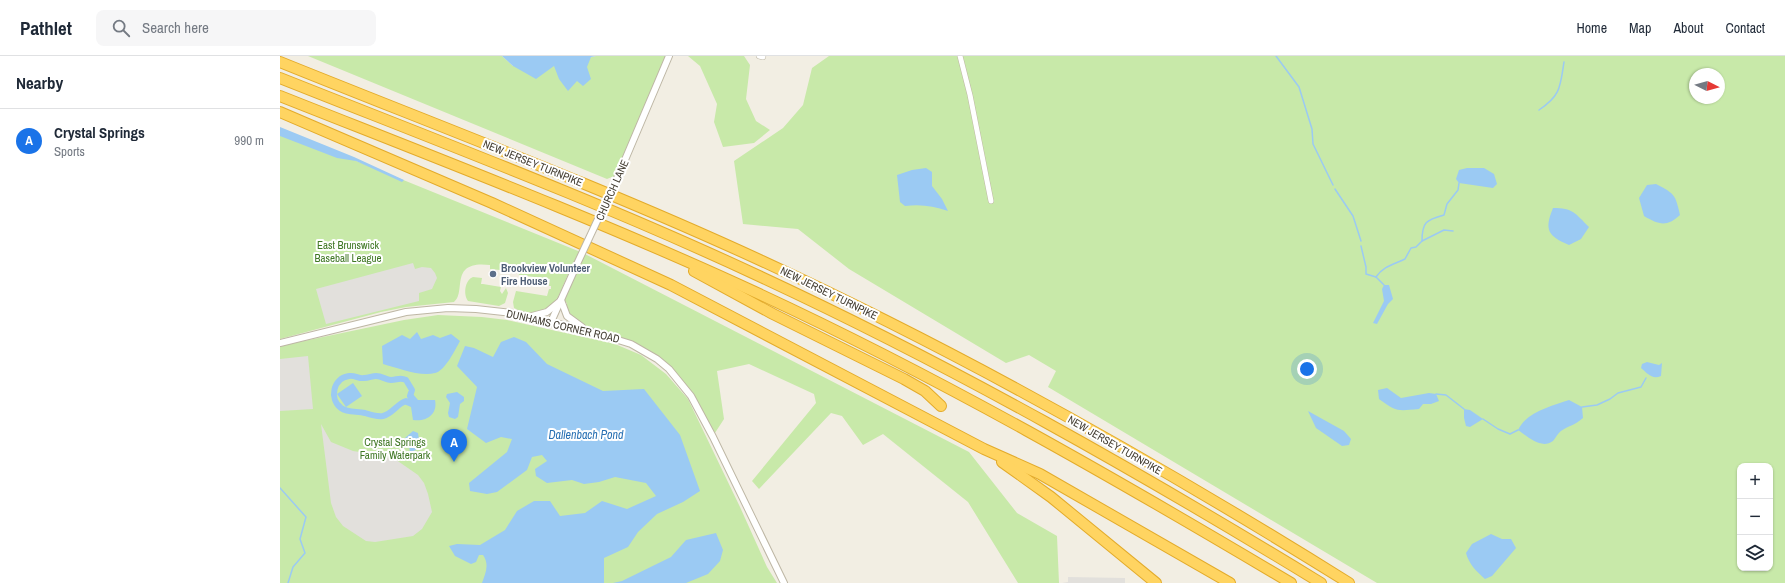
<!DOCTYPE html>
<html lang="en">
<head>
<meta charset="utf-8">
<style>
  :root { --surface:#fff; --page:#f6f6f7; --text:#1f2937; --muted:#747a83; --line:#e0e1e3; --accent:#1a73e8 }
  body { margin:0; font-family:"Archivo Narrow",sans-serif; background:var(--page); color:var(--text) }
  .controls { position:absolute; right:12px; bottom:12px; display:grid; overflow:hidden; border-radius:8px; box-shadow:0 1px 3px #0004 }
  .controls button { width:36px; height:36px; display:grid; place-items:center; padding:0; border:0; border-bottom:1px solid var(--line); background:var(--surface); color:var(--text); font:20px sans-serif }
  .compass { position:absolute; left:1409px; top:12px; width:36px; height:36px; border-radius:50%; background:var(--surface); box-shadow:0 1px 3px #0004; rotate:96deg }
  .you { position:absolute; left:1027px; top:313px; width:14px; height:14px; margin:-10px; border:3px solid #fff; border-radius:50%; background:#1a73e8; box-shadow:0 0 0 6px #1a73e833 }
  .badge { display:grid; place-items:center; width:26px; height:26px; border-radius:50%; background:var(--accent); color:#fff; font-size:13px; font-weight:700 }
  .pin { position:absolute; translate:-50% -33px; filter:drop-shadow(0 1px 2px #0008) }
  .pin::after { content:''; position:absolute; top:21px; width:14px; height:12px; background:inherit; clip-path:polygon(0 0,100% 0,50% 100%) }
  .list { margin:0; padding:0; list-style:none }
  h2 { display:flex; justify-content:space-between; align-items:center; height:52px; margin:0; padding:0 16px; font-size:17px }
  h2 small { font-size:13px; font-weight:400; color:var(--muted) }
  .list li { display:grid; grid-template-columns:26px 1fr auto; gap:12px; align-items:center; box-sizing:border-box; height:64px; padding:0 16px; border-top:1px solid var(--line) }
  .list b { display:block; font-size:15px; white-space:nowrap }
  .list p { margin:0; font-size:13px; white-space:nowrap; color:var(--muted) }
  .list em { font-size:13px; font-style:normal; color:var(--muted) }
  .icon { flex:none; width:22px; height:22px; fill:none; stroke:currentColor; stroke-width:2; stroke-linecap:round; stroke-linejoin:round }
  .map { position:relative; flex:none; width:1505px; height:527px; overflow:hidden }
  header { display:flex; align-items:center; gap:24px; box-sizing:border-box; height:56px; padding:0 20px; background:var(--surface); border-bottom:1px solid var(--line) }
  header strong { font-size:19px }
  nav { display:flex; gap:22px; margin-inline-start:auto; font-size:14px }
  .search { width:280px; height:36px; background:var(--page); display:flex; align-items:center; gap:10px; box-sizing:border-box; padding:0 14px; border-radius:8px; color:var(--muted); font-size:15px }
  main { display:flex }
  aside { flex:1; background:var(--surface) }
  .map>svg:first-child { display:block }
  .green { fill:#c8e9a9; fill-rule:evenodd }
  .parking { fill:#e2e0dc }
  .water { fill:#9bcaf3 }
  .lines { fill:none; stroke-linecap:round; stroke-linejoin:round }
  .stream { stroke:#9bcaf3; stroke-width:1.5 }
  .canal { stroke:#9bcaf3; stroke-width:6 }
  .minor-casing { stroke:#beb7a5; stroke-width:6 }
  .tertiary-casing { stroke:#beb7a5; stroke-width:8 }
  .motorway-casing { stroke:#e3ab2b; stroke-width:12 }
  .minor { stroke:#fff; stroke-width:5 }
  .tertiary { stroke:#fff; stroke-width:6 }
  .motorway { stroke:#ffd461; stroke-width:10 }
  .tertiary-bridge-casing { stroke:#beb7a5; stroke-width:8; stroke-linecap:butt }
  .tertiary-bridge { stroke:#fff; stroke-width:6 }
  .service-dot { fill:#5c6f8a; stroke:#fff; stroke-width:1.5 }
  .labels { text-anchor:middle; stroke-width:4; stroke-linejoin:round; paint-order:stroke }
  .street-label { font-size:11px; fill:#443e33; stroke:#fff }
  .park-label { font-size:11px; fill:#3f7724; stroke:#fff }
  .service-label { font-size:11px; font-weight:bold; fill:#4e5e75; stroke:#fff; text-anchor:start }
  .water-label { font-size:12px; font-style:italic; fill:#2870b3; stroke:#fff }
</style>
</head>
<body>
<header>
<strong>Pathlet</strong>
<div class="search"><svg class="icon" aria-label="search" viewBox="0 0 24 24"><circle cx="10" cy="10" r="6"/><path d="M15 15l6 6"/></svg>Search here</div>
<nav><a>Home</a><a>Map</a><a>About</a><a>Contact</a></nav>
</header>
<main>
<aside>
<h2>Nearby<small></small></h2>
<ul class="list">
<li><span class="badge">A</span><div><b>Crystal Springs</b><p>Sports</p></div><em>990 m</em></li>
</ul>
</aside>
<div class="map">
<svg width="1505" height="527" viewBox="0 0 1505 527">
  <rect width="100%" height="100%" fill="#f2eee3"/>
  <g class="green">
    <path d="M28,0H222L233,10H274L316,0H389L339,118L327,123Z"/>
    <path d="M408,0H464L470,9L466,43L476,65L490,74L474,87L443,91L434,66L437,48L420,10Z"/>
    <path d="M549,0H1505V527H1097L768,331L776,315L749,299L726,307L569,213L518,173L463,168L454,105L503,72L523,49L532,12ZM1415,18H1439V42H1415ZM1460,410H1490V512H1460Z"/>
    <path d="M0,74L303,197L689,396L737,457L777,480L779,527H738L688,446L603,378L583,389L562,360L551,357L479,433L472,425L536,347L534,338L469,308L437,315L444,363L433,380L400,325L364,295L309,275L290,259L287,253V247L281,244L293,217L290,215C280,232 281,249 259,255C251,258 241,256 234,252L233,246L236,235L267,240L269,233H271V230H269L270,223L239,219L238,215H244V213L232,211L231,215L210,213V209C168,204 187,236 174,246L126,251L101,256L0,283Z"/>
    <path d="M193,221L202,222L201,228H203L221,231L220,235L222,238L226,232L228,237L225,247L219,250L188,245C183,238 185,224 193,221Z"/>
    <path d="M158,259L202,261L227,264L335,288L361,299L386,318L408,343L460,451L487,511L497,527H0V290L124,264Z"/>
  </g>
  <g class="parking">
    <path d="M133,207L135,213L142,211L151,212L155,217L157,222L152,233L139,237V245L46,268L36,233Z"/>
    <path d="M28,300L33,353L0,355V303Z"/>
    <path d="M41,368L51,386L73,395L112,401L138,419L144,427L148,438L152,456L142,473L133,480L95,486L86,485L63,470L56,461L51,447Z"/>
    <path d="M788,521L845,522V527H782L788,526Z"/>
  </g>
  <g class="water">
    <path d="M222,0H316L311,1L307,11L311,23L303,30L297,25L288,35L279,23L274,10L256,23L233,10Z"/>
    <path d="M0,71L74,101L124,124L122,126L76,105L57,102L0,80Z"/>
    <path d="M646,112L652,116V130L662,143L668,155C653,150 641,148 625,150L620,146L617,119L632,114Z"/>
    <path d="M1187,112H1204L1214,118L1217,128L1213,132L1179,127L1176,123L1179,114Z"/>
    <path d="M1376,128C1395,138 1395,138 1400,159C1387,171 1379,169 1364,160L1359,142L1367,129Z"/>
    <path d="M1273,152C1293,152 1295,157 1309,171L1301,183L1289,189C1268,180 1264,174 1273,152Z"/>
    <path d="M1104,229H1109L1113,243L1108,248L1097,268L1093,267L1104,245L1102,233Z"/>
    <path d="M137,276L141,283L153,279L160,282L171,278L180,285C175,294 165,315 155,317C140,321 118,312 103,308L102,290L122,279L130,283Z"/>
    <path d="M234,281L246,286L267,308L323,335L364,333L400,379L420,435L403,446L377,458L358,476L348,491L324,502V527H202C205,518 210,509 203,499H199L196,506L191,508L175,500L169,490L177,488L200,489L225,474L237,455L254,445H270L280,460L305,457L322,445L347,453L376,440L366,427L335,421L319,426L304,428L292,424L267,427L256,420L255,413L267,405L262,399L252,401L247,414L217,436L207,438L190,435L189,427L227,396L232,383L221,381L206,387L187,373L197,331L177,310L185,290L194,292L213,301L221,286Z"/>
    <path d="M1367,306L1379,309L1382,307L1381,320C1372,324 1367,317 1361,312L1362,308Z"/>
    <path d="M73,327L82,340L66,351L57,338Z"/>
    <path d="M1107,332L1121,342L1149,337L1156,338L1159,345L1151,348H1143L1139,353C1117,355 1117,356 1099,343L1098,334Z"/>
    <path d="M177,336L184,341V345L180,348L178,361L175,363L169,361L168,357L170,347L166,341L167,338Z"/>
    <path d="M132,337L138,344H155C158,358 147,366 133,364L131,351L124,348Z"/>
    <path d="M1289,344L1302,351L1303,362C1294,370 1290,369 1281,375C1277,378 1276,382 1273,385C1261,394 1247,380 1238,374C1246,356 1272,350 1289,344Z"/>
    <path d="M1184,353L1190,354L1203,363L1190,371L1186,370L1184,362Z"/>
    <path d="M1028,355L1064,375L1071,383L1069,389L1062,390L1036,372Z"/>
    <path d="M133,375L138,377L140,390L136,394L130,396L129,390L124,387L125,382Z"/>
    <path d="M436,477L443,494L440,505L428,518L406,527H333L342,525L391,501L406,484Z"/>
    <path d="M1211,478L1222,483H1231L1236,492L1212,520L1205,523C1196,515 1189,508 1186,497L1192,488Z"/>
  </g>
  <g class="lines">
    <g class="stream">
      <path d="M996,0L1019,31L1032,73L1033,88L1053,129"/>
      <path d="M1259,54C1281,39 1280,31 1284,6"/>
      <path d="M1055,133L1073,160L1081,185"/>
      <path d="M1142,185L1164,174L1173,175"/>
      <path d="M1081,190L1086,211V218L1096,221"/>
      <path d="M1104,229L1096,221C1103,210 1115,208 1125,203L1131,192L1136,191L1142,185C1142,166 1146,164 1164,159L1167,148L1178,134L1179,127"/>
      <path d="M1156,338L1166,339L1184,353"/>
      <path d="M1302,351L1317,349L1330,343L1338,337L1361,331L1366,322"/>
      <path d="M1203,363L1218,373L1230,378L1238,374"/>
      <path d="M0,432L26,461L20,483L25,497L13,511L8,527"/>
    </g>
    <path class="canal" d="M126,345C117,348 112,358 103,360C97,361 91,359 85,357C77,355 68,357 61,352C49,343 53,322 69,320C75,319 79,323 84,322C89,322 92,320 96,320C102,320 106,324 111,324C117,324 120,321 126,324L132,334L130,340"/>
    <g class="minor-casing">
      <g id="minor">
        <path d="M479,0L483,1"/>
        <path d="M680,0L690,39L711,145"/>
      </g>
    </g>
    <g class="tertiary-casing">
      <g id="tertiary">
        <path d="M339,118L389,0"/>
        <path d="M281,244L287,260L302,271"/>
        <path d="M252,260L267,256L279,246"/>
        <path d="M271,266L297,208"/>
        <path d="M0,287L126,256L168,252L196,253L233,257L309,275L351,288L377,303L389,313L411,340L433,381L504,527"/>
      </g>
    </g>
    <g class="motorway-casing">
      <g id="motorway">
        <path d="M0,6C161,71 324,132 482,205C684,298 880,409 1069,527"/>
        <path d="M0,22C161,86 323,147 479,220C673,310 859,416 1041,527"/>
        <path d="M0,40C159,103 319,164 475,236C659,321 836,423 1011,527"/>
        <path d="M0,56L212,147L391,229L704,393L760,418L950,527"/>
        <path d="M414,215L493,258L624,323L645,335L661,350"/>
        <path d="M722,406L771,441L876,527"/>
      </g>
    </g>
    <use href="#minor" class="minor"/>
    <use href="#tertiary" class="tertiary"/>
    <use href="#motorway" class="motorway"/>
    <g class="tertiary-bridge-casing">
      <path id="tertiary-bridge" d="M297,208L339,118"/>
    </g>
    <use href="#tertiary-bridge" class="tertiary-bridge"/>
  </g>
  <circle class="service-dot" cx="213" cy="218" r="4"/>
  <g class="labels">
    <g class="street-label">
      <text transform="translate(253 107) rotate(22)" y="4">NEW JERSEY TURNPIKE</text>
      <text transform="translate(332 134) rotate(-66)" y="4">CHURCH LANE</text>
      <text transform="translate(549 237) rotate(26)" y="4">NEW JERSEY TURNPIKE</text>
      <text transform="translate(283 270) rotate(13)" y="4">DUNHAMS CORNER ROAD</text>
      <text transform="translate(835 389) rotate(30)" y="4">NEW JERSEY TURNPIKE</text>
    </g>
    <g class="park-label">
      <text x="68" y="193">East Brunswick<tspan x="68" dy="13">Baseball League</tspan></text>
      <text x="115" y="390">Crystal Springs<tspan x="115" dy="13">Family Waterpark</tspan></text>
    </g>
    <g class="service-label">
      <text x="221" y="216">Brookview Volunteer<tspan x="221" dy="13">Fire House</tspan></text>
    </g>
    <g class="water-label">
      <text x="306" y="383">Dallenbach Pond</text>
    </g>
  </g>
</svg>
<div class="controls">
<button>+</button>
<button>−</button>
<button><svg class="icon" aria-label="layers" viewBox="0 0 24 24"><path d="M12 4l9 5-9 5-9-5zM3 14l9 5 9-5"/></svg></button>
</div>
<svg class="compass" viewBox="-18 -18 36 36"><path d="M0-13l5 13h-10z" fill="#e53935"/><path d="M0 13l5-13h-10z" fill="#747a83"/></svg>
<div class="you"></div>
<div class="pin badge" style="left:174px;top:406px">A</div>
</div>
</main>
</body>
</html>
